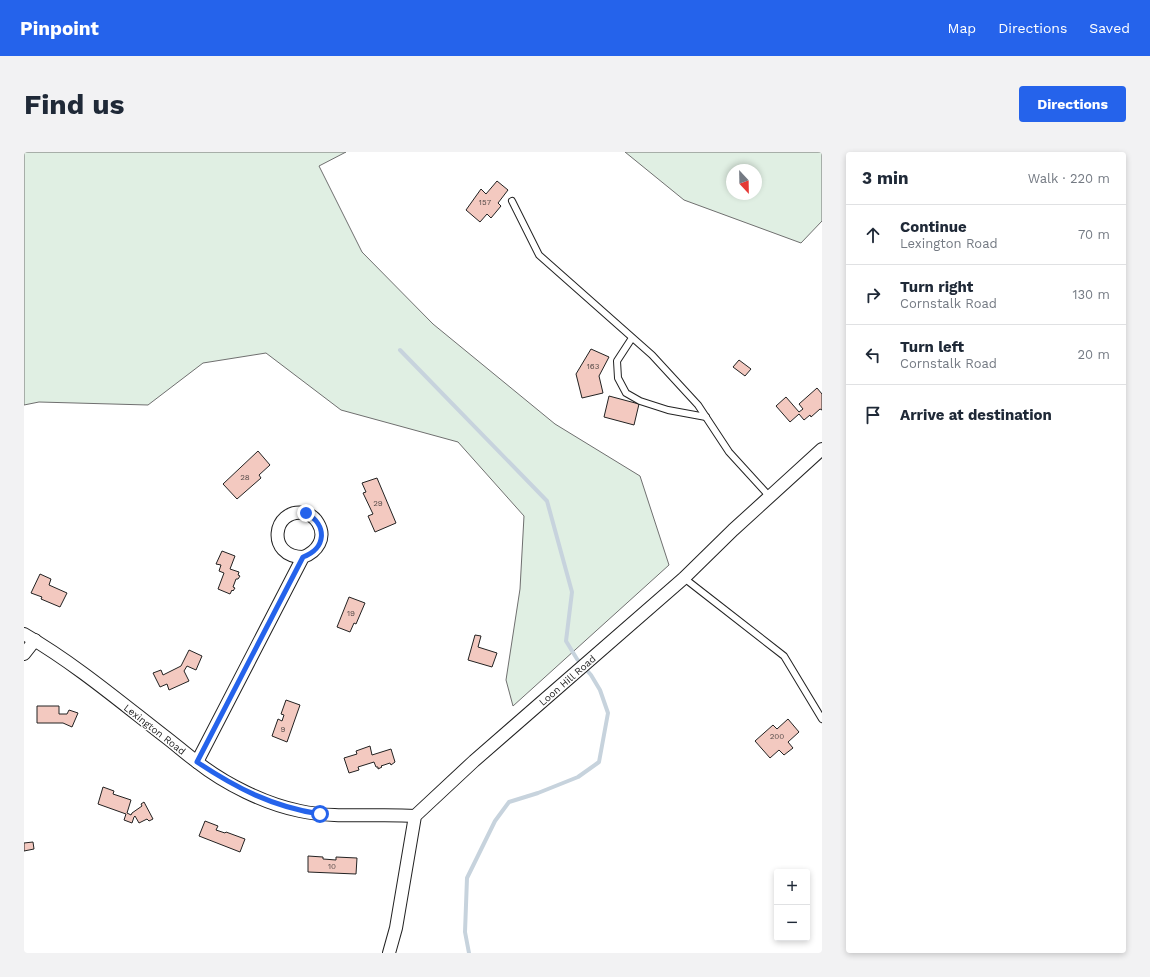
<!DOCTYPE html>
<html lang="en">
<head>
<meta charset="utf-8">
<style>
  :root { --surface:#fff; --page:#f2f2f3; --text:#1f2937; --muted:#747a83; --line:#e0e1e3; --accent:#2563eb }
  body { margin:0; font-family:"Work Sans",sans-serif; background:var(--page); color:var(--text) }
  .controls { position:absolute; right:12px; bottom:12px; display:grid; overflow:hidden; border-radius:4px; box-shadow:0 2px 6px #0003 }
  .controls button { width:36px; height:36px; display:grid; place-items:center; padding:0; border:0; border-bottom:1px solid var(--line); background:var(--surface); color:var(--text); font:20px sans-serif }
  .compass { position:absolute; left:702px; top:12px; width:36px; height:36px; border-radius:50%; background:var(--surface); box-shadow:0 2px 6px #0003; rotate:158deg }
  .stop { position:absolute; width:12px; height:12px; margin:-9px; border:3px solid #2563eb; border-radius:50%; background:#fff }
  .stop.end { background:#2563eb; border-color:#fff; box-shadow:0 1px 4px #0008 }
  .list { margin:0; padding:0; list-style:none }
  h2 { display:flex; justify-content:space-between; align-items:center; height:52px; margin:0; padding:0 16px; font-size:17px }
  h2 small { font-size:13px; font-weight:400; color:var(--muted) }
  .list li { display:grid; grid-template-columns:26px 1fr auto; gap:12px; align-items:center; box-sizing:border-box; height:60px; padding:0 16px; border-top:1px solid var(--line) }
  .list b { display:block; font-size:15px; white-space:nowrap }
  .list p { margin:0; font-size:13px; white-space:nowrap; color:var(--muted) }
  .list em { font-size:13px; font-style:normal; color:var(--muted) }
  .icon { flex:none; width:22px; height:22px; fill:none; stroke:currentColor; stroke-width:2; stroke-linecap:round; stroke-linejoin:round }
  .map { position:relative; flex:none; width:798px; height:801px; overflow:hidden; border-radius:4px }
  header { display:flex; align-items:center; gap:24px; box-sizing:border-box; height:56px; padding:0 20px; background:var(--accent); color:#fff }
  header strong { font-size:19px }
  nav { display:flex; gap:22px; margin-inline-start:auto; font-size:14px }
  .intro { display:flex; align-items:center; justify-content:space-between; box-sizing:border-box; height:96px; padding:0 24px }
  h1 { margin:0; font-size:28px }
  .button { padding:10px 18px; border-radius:4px; background:var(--accent); color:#fff; font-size:14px; font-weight:700 }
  main { display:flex; gap:24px; padding:0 24px }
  aside { flex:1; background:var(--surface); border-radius:4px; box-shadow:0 2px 6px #0003 }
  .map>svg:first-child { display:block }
  .green { fill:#e0efe3; stroke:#6f6f6f; fill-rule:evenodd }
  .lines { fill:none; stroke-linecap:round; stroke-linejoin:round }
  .stream { stroke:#c7d3dd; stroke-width:4 }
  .building { fill:#f3c9c0; stroke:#222 }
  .service-casing { stroke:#222; stroke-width:8 }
  .minor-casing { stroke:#222; stroke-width:14 }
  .service { stroke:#fff; stroke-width:6 }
  .minor { stroke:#fff; stroke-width:12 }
  .route { stroke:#2563eb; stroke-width:5 }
  .labels { text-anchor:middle; stroke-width:3; stroke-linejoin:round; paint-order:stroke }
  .number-label { font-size:8px; fill:#564c4a }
  .street-label { font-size:10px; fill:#222; stroke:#fff }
</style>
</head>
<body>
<header>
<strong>Pinpoint</strong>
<nav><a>Map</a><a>Directions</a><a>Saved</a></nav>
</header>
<div class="intro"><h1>Find us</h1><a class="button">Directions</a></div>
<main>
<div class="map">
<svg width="798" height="801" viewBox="0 0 798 801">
  <rect width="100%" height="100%" fill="#fff"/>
  <g class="green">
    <path d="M0,0H322L295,14L338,100L409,172L531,272L616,324L645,413L489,554L482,528L496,437L500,364L434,290L317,258L242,201L179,211L124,253L15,250L0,253Z"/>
    <path d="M601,0H798V69L777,91L660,48ZM708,18H732V42H708Z"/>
  </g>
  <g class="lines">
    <path class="stream" d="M376,198L523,349L548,440L542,489L553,507L567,523L576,538L584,561L575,610L554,625L514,641L485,650L471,669L443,726L441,780L445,801"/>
  </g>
  <g class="building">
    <path d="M473,29L484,38L474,51L477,54L467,66L463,62L456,70L442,58L457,37L462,42Z"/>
    <path d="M567,197L585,205L575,224L579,241L558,246L552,222Z"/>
    <path d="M715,208L727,217L721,224L709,215Z"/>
    <path d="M793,236L798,242V258L796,257L787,265L786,263L780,268L775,262L766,270L752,254L762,245L775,260L779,257L775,252Z"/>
    <path d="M585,244L615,252L610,273L580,265Z"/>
    <path d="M234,299L246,313L235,323L237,326L213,347L199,332Z"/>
    <path d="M353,326L372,371L351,380L344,364L349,362L339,341L342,340L338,331Z"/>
    <path d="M198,399L211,404L206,417L215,420L214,423L216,424L214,427H212L209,435L211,436L209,439L208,438L206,442L194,437L200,421L195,419L197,413L192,412Z"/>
    <path d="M16,422L27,427L25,433L43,441L36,455L17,447L18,445L7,441Z"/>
    <path d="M325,445L341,451L332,472L330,471L326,480L313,475Z"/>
    <path d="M451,483L457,484L454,495L473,501L468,515L444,508Z"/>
    <path d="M165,498L178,504L172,518L163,514L160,519L165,529L145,538L143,532L136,535L129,521L137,518L139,523L157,514Z"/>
    <path d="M262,548L276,553L263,590L248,584L254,567L258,569L260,563L257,562Z"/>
    <path d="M13,554H35V562H43L45,558L54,561L48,575L39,571H13Z"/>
    <path d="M764,567L775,580L764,590L769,596L760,603L755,598L746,606L731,589L749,573L753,577Z"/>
    <path d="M346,594L348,603L367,597L371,610L367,613L366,611L357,614L358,615L354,617V615H352L350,610L334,615L335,618L325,621L320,606L333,602L332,599Z"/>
    <path d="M79,635L90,639L89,642L107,648L103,661L107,663L108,661L118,654L117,652L120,650L129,667L125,669L123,667L115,671L111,664L110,665L108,671L100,668L102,662L74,652Z"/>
    <path d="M181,669L194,674L192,678L201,681L202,680L221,687L216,700L175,684Z"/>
    <path d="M9,690L10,697L0,699V691Z"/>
    <path d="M284,704L299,705V707L312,708V705L333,706L332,722L284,720Z"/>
  </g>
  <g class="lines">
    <g class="service-casing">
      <g id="service">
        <path d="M488,49L515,103L628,203L674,253L705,300L746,345"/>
        <path d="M608,186L593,209L594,226L602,241L616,249L644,258L682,265"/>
        <path d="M660,426L760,504L798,567"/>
      </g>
    </g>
    <g class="minor-casing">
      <g id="minor">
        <path d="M0,482C50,511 94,548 139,583C151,592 161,601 173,610C201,632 241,652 276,659C313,667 353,661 391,664"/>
        <path d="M0,502L11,488"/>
        <path d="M173,610L279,405C293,400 303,386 294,371C291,366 286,362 280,361C248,356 242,405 279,405"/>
        <path d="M365,801L372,776L391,664L450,609L660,426L709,378L798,297"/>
      </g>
    </g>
    <use href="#service" class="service"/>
    <use href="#minor" class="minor"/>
  </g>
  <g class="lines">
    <path class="route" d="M282,361C304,373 302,397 279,405L173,610C212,636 249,655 296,662"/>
  </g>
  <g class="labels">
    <g class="number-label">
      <text x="461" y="53">157</text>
      <text x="569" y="217">163</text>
      <text x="221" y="328">28</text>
      <text x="354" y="354">29</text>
      <text x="327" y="464">19</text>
      <text x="259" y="580">9</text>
      <text x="753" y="587">200</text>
      <text x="308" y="717">10</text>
    </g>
    <g class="street-label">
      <text transform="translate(543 528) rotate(-41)" y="4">Loon Hill Road</text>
      <text transform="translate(131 577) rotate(38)" y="4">Lexington Road</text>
    </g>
  </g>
</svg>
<div class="controls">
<button>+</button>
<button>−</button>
</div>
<svg class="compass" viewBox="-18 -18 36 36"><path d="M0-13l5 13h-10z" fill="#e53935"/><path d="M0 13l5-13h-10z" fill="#747a83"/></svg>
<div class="stop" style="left:296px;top:662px"></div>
<div class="stop end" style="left:282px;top:361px"></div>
</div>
<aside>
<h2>3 min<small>Walk · 220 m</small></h2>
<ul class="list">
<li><svg class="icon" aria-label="ahead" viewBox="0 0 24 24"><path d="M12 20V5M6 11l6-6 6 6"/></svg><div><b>Continue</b><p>Lexington Road</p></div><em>70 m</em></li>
<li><svg class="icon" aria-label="right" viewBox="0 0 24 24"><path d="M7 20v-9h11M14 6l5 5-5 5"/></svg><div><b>Turn right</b><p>Cornstalk Road</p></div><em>130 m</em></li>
<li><svg class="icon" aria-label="left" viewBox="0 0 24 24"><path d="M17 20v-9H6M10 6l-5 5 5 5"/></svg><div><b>Turn left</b><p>Cornstalk Road</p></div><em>20 m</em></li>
<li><svg class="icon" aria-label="arrive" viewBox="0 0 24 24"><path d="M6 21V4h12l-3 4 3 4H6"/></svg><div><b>Arrive at destination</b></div></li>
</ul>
</aside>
</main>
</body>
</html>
